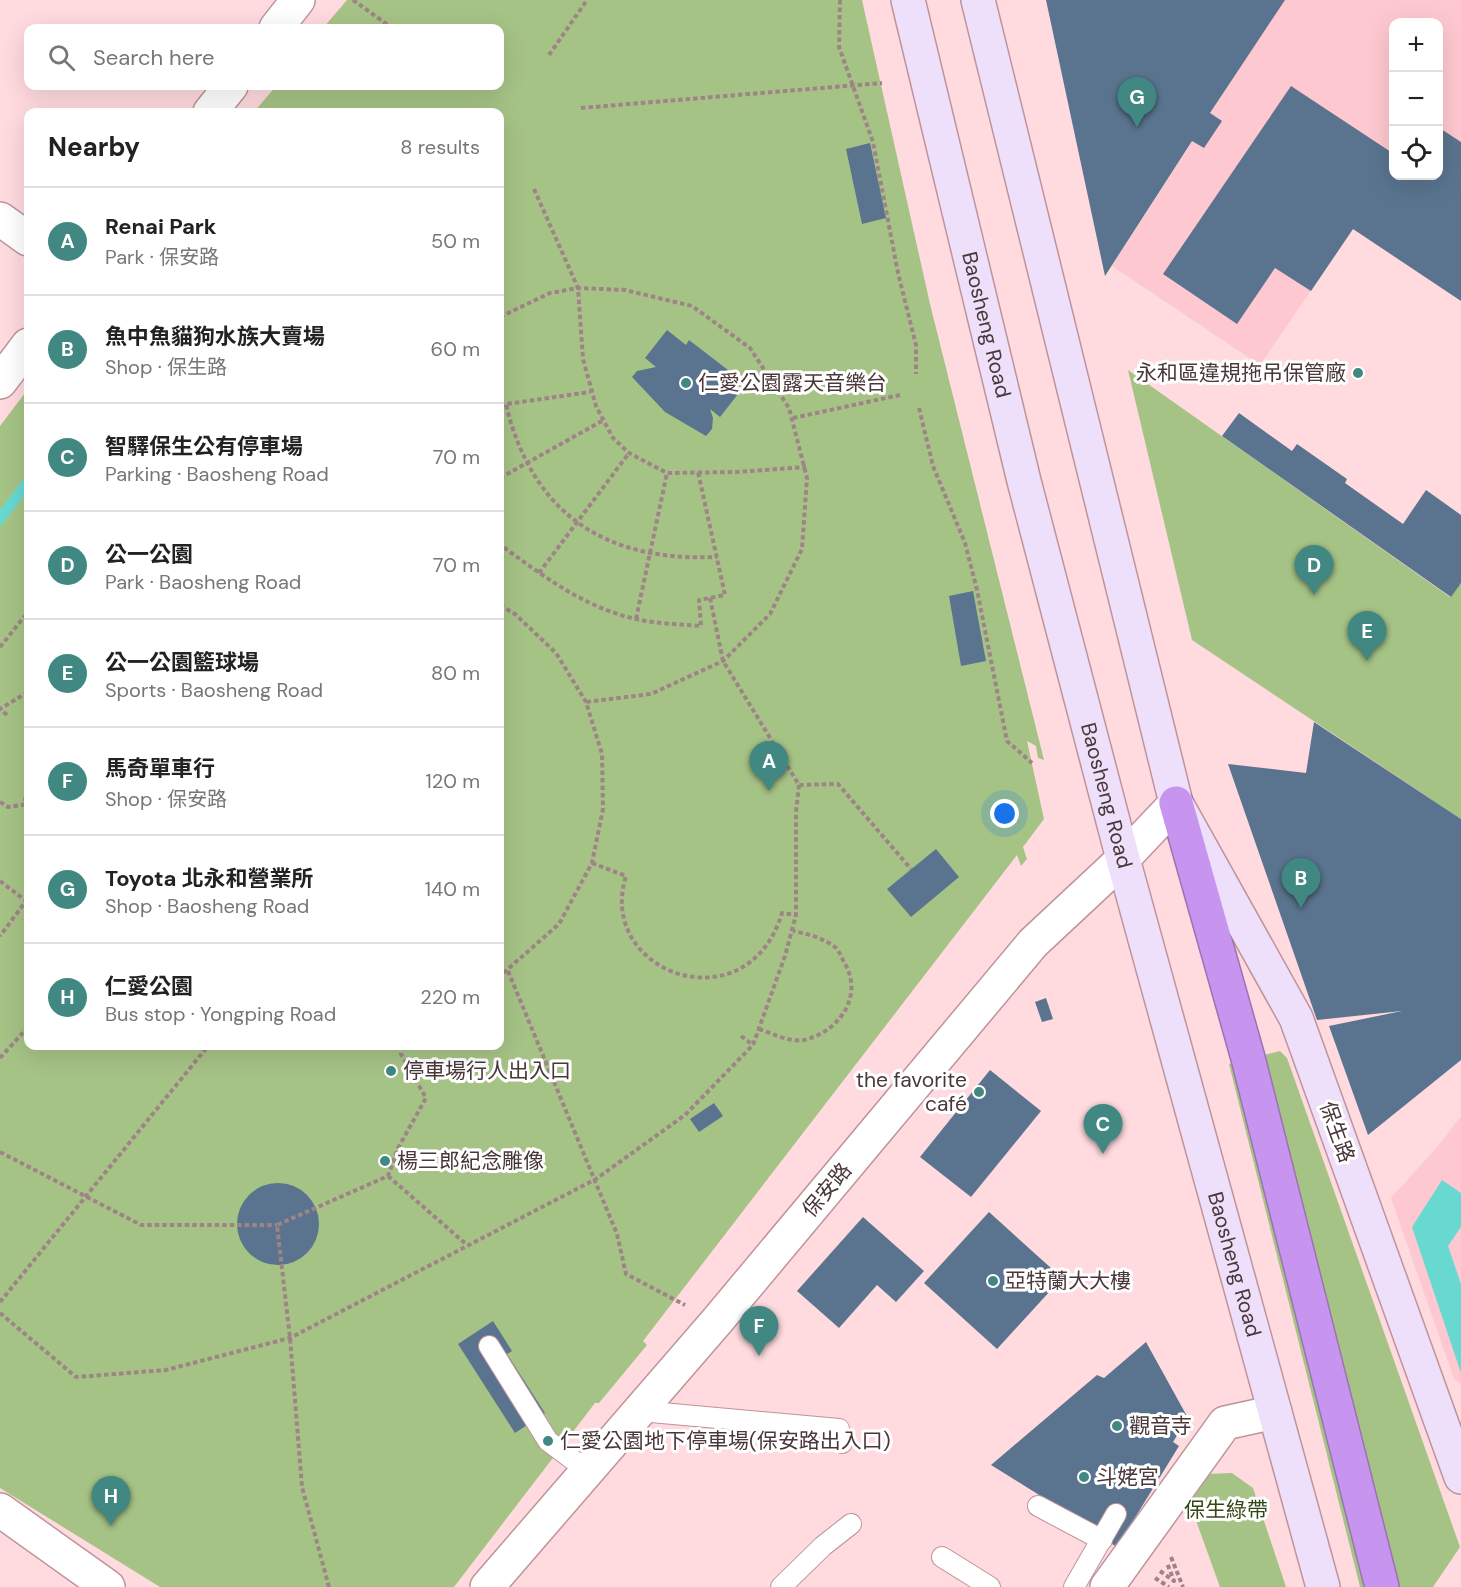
<!DOCTYPE html>
<html lang="en">
<head>
<meta charset="utf-8">
<style>
  :root { --surface:#fff; --page:#f2f2f2; --text:#222; --muted:#767676; --line:#e0e0e0; --accent:#418882 }
  body { margin:0; font-family:"DM Sans","Noto Sans TC",sans-serif; background:var(--page); color:var(--text) }
  .controls { position:absolute; right:18px; top:18px; display:grid; overflow:hidden; border-radius:12px; box-shadow:0 6px 24px #0002 }
  .controls button { width:54px; height:54px; display:grid; place-items:center; padding:0; border:0; border-bottom:2px solid var(--line); background:var(--surface); color:var(--text); font:30px sans-serif }
  .you { position:absolute; left:1005px; top:814px; width:21px; height:21px; margin:-15px; border:4px solid #fff; border-radius:50%; background:#1a73e8; box-shadow:0 0 0 9px #1a73e833 }
  .badge { display:grid; place-items:center; width:39px; height:39px; border-radius:50%; background:var(--accent); color:#fff; font-size:20px; font-weight:700 }
  .pin { position:absolute; translate:-50% -50px; filter:drop-shadow(0 2px 3px #0008) }
  .pin::after { content:''; position:absolute; top:32px; width:21px; height:18px; background:inherit; clip-path:polygon(0 0,100% 0,50% 100%) }
  .list { margin:0; padding:0; list-style:none }
  h2 { display:flex; justify-content:space-between; align-items:center; height:78px; margin:0; padding:0 24px; font-size:26px }
  h2 small { font-size:20px; font-weight:400; color:var(--muted) }
  .list li { display:grid; grid-template-columns:39px 1fr auto; gap:18px; align-items:center; box-sizing:border-box; height:108px; padding:0 24px; border-top:2px solid var(--line) }
  .list b { display:block; font-size:22px; white-space:nowrap }
  .list p { margin:0; font-size:20px; white-space:nowrap; color:var(--muted) }
  .list em { font-size:20px; font-style:normal; color:var(--muted) }
  .icon { flex:none; width:33px; height:33px; fill:none; stroke:currentColor; stroke-width:2; stroke-linecap:round; stroke-linejoin:round }
  .map { position:relative; flex:none; width:1461px; height:1587px; overflow:hidden }
  .search { position:absolute; background:var(--surface); box-shadow:0 6px 24px #0002; left:24px; top:24px; width:480px; height:66px; display:flex; align-items:center; gap:15px; box-sizing:border-box; padding:0 21px; border-radius:12px; color:var(--muted); font-size:22px }
  .panel { position:absolute; background:var(--surface); box-shadow:0 6px 24px #0002; left:24px; top:108px; width:480px; height:942px; border-radius:12px }
  .map>svg:first-child { display:block }
  .built { fill:#fec8d0; fill-rule:evenodd }
  .green { fill:#a6c386 }
  .water { fill:#68d9d1 }
  .building { fill:#5a748f }
  .lines { fill:none; stroke-linecap:round; stroke-linejoin:round }
  .lane-casing { stroke:#be949a; stroke-width:22 }
  .street-casing { stroke:#be949a; stroke-width:36 }
  .secondary-casing { stroke:#be949a; stroke-width:36 }
  .highway-casing { stroke:#9b73af; stroke-width:36 }
  .path { stroke:#9f8487; stroke-width:4; stroke-dasharray:4.5 3; stroke-linecap:butt }
  .lane { stroke:#fff; stroke-width:20 }
  .street { stroke:#fff; stroke-width:33 }
  .secondary { stroke:#eedffa; stroke-width:33 }
  .highway { stroke:#c794ef; stroke-width:33 }
  .poi-dot { fill:#418882; stroke:#fff; stroke-width:2 }
  .labels { text-anchor:middle; stroke-width:6; stroke-linejoin:round; paint-order:stroke }
  .street-label { font-size:21px; fill:#493739; stroke:#fff }
  .poi-label { font-size:21px; fill:#493739; stroke:#fff; text-anchor:start }
  .park-label { font-size:21px; fill:#324814; stroke:#fff }
</style>
</head>
<body>
<div class="map">
<svg width="1461" height="1587" viewBox="0 0 1461 1587">
  <rect width="100%" height="100%" fill="#ffdadf"/>
  <g class="built">
    <path d="M1283,0H1461V301L1353,229L1260,365L1112,266ZM1394,22H1438V176H1394Z"/>
    <path d="M1461,1116V1384L1454,1379L1391,1198L1439,1145Z"/>
  </g>
  <g class="green">
    <path d="M347,0H862L930,304L1044,760L1038,758L1036,746L1027,741L1044,819L1023,847L1027,859L1021,866L1017,855L643,1341L647,1345L599,1403H595L454,1587H160L0,1488V426L28,389V1046H500V112H254L276,86H500V28H323Z"/>
    <path d="M1128,370L1450,597L1461,583V819L1192,640Z"/>
    <path d="M1280,1051L1287,1058L1460,1547L1433,1587H1360L1229,1064Z"/>
    <path d="M1232,1473L1253,1488L1286,1587H1220L1186,1493L1207,1474Z"/>
  </g>
  <g class="water">
    <path d="M28,473V491L0,527V510Z"/>
    <path d="M1442,1180L1461,1193V1227L1448,1246L1461,1284V1373L1412,1227Z"/>
  </g>
  <g class="building">
    <path d="M1046,0H1285L1210,113L1222,121L1204,148L1192,141L1105,276Z"/>
    <path d="M1291,86L1394,154V176H1438V127L1461,142V301L1353,229L1311,291L1275,268L1237,324L1163,274Z"/>
    <path d="M870,143L886,218L862,224L846,149Z"/>
    <path d="M667,330L686,345L689,340L728,370L724,375L742,389L720,417L710,409L713,418L712,429L706,436L665,412L632,377L637,371L656,367L645,358Z"/>
    <path d="M1239,413L1292,451L1297,444L1347,479L1345,483L1403,524L1426,490L1461,515V583L1451,597L1222,436Z"/>
    <path d="M973,591L986,661L961,666L949,596Z"/>
    <path d="M1314,722L1461,819V1060L1368,1135L1329,1026L1402,1011L1317,1020L1228,764L1306,773Z"/>
    <path d="M936,849L959,877L911,917L887,889Z"/>
    <path d="M1046,998L1053,1019L1042,1022L1035,1002Z"/>
    <path d="M990,1070L1041,1111L971,1197L920,1157Z"/>
    <path d="M714,1103L723,1116L699,1132L690,1119Z"/>
    <circle cx="278" cy="1224" r="41"/>
    <path d="M989,1212L1062,1278L997,1349L924,1283Z"/>
    <path d="M863,1217L924,1271L896,1302L877,1285L839,1328L797,1291Z"/>
    <path d="M493,1321L512,1351L507,1354L545,1413L515,1433L458,1344Z"/>
    <path d="M1146,1342L1188,1418L1173,1442L1179,1446L1117,1547L1042,1502L1044,1498L991,1465L1097,1375L1104,1378Z"/>
  </g>
  <g class="lines">
    <g class="lane-casing">
      <g id="lane">
        <path d="M489,1346L548,1441L588,1471"/>
        <path d="M640,1411L839,1429L842,1443"/>
        <path d="M1038,1506L1102,1540"/>
        <path d="M942,1557L990,1587"/>
        <path d="M781,1587L823,1546L851,1524"/>
        <path d="M1074,1587L1116,1514"/>
      </g>
    </g>
    <g class="street-casing">
      <g id="street">
        <path d="M276,28L298,0"/>
        <path d="M210,112L231,86"/>
        <path d="M0,219L28,239"/>
        <path d="M0,382L28,345"/>
        <path d="M0,1510L108,1587"/>
        <path d="M487,1587L717,1321L1033,943L1123,859L1176,803"/>
        <path d="M1107,1587L1225,1423L1275,1412"/>
      </g>
    </g>
    <g class="secondary-casing">
      <g id="secondary">
        <path id="s1" d="M908,0L1024,481L1123,859L1323,1587"/>
        <path d="M978,0L1176,803L1296,1018L1461,1477"/>
      </g>
    </g>
    <g class="highway-casing">
      <path id="highway" d="M1176,803L1248,1058L1382,1587"/>
    </g>
    <g class="path">
      <path d="M353,0L392,28"/>
      <path d="M840,0L839,47L873,142L898,273L916,345V374"/>
      <path d="M549,55L587,0"/>
      <path d="M581,108L882,83"/>
      <path d="M534,189L578,288L583,359L596,406L613,438L629,453L667,473L737,472L806,467"/>
      <path d="M500,317L550,293L578,288L625,290L692,306L750,348L789,408L807,478L802,549L770,614L723,661L651,694L586,702"/>
      <path d="M500,405L590,392"/>
      <path d="M506,405C533,515 606,562 717,557"/>
      <path d="M919,408L933,466L965,543L977,590L1007,741L1032,763"/>
      <path d="M793,418L900,395"/>
      <path d="M500,478L602,421"/>
      <path d="M500,541L506,549C546,578 586,608 636,619C657,624 680,624 701,626L699,600L725,595L698,472"/>
      <path d="M539,573L629,453"/>
      <path d="M710,598L723,661L799,785L838,784L911,869"/>
      <path d="M500,605L515,614L556,653L586,702L602,754L603,809L592,863L559,924L500,976"/>
      <path d="M636,619L667,473"/>
      <path d="M0,647L28,612"/>
      <path d="M7,715L0,709L28,692"/>
      <path d="M25,797L26,805"/>
      <path d="M0,802L8,807L28,804"/>
      <path d="M592,863L626,876C595,973 747,1028 782,913L796,915"/>
      <path d="M0,881L26,901L0,936"/>
      <path d="M508,971L617,1234L626,1274L685,1305"/>
      <path d="M759,1029C774,1034 792,1044 808,1039C841,1029 863,995 845,964C842,959 840,952 836,948C824,938 808,934 793,931"/>
      <path d="M741,1036L753,1045"/>
      <path d="M0,1058L28,1027"/>
      <path d="M0,1152L141,1225H277"/>
      <path d="M388,1176L467,1245"/>
      <path d="M0,1302L208,1046"/>
      <path d="M0,1313L76,1377L166,1370L290,1338L596,1179L685,1115L753,1045L785,956L796,915V812L799,785"/>
      <path d="M1171,1557L1183,1587"/>
      <path d="M1160,1571L1174,1581L1167,1563"/>
      <path d="M1155,1578L1169,1587"/>
      <path d="M329,1587L302,1487L290,1338L277,1225L388,1176L398,1148L426,1098L401,1054V1046"/>
    </g>
    <use href="#lane" class="lane"/>
    <use href="#street" class="street"/>
    <use href="#secondary" class="secondary"/>
    <use href="#highway" class="highway"/>
  </g>
  <g class="poi-dot">
    <circle cx="1358" cy="373" r="6"/>
    <circle cx="686" cy="383" r="6"/>
    <circle cx="391" cy="1071" r="6"/>
    <circle cx="979" cy="1092" r="6"/>
    <circle cx="385" cy="1161" r="6"/>
    <circle cx="993" cy="1281" r="6"/>
    <circle cx="1117" cy="1426" r="6"/>
    <circle cx="548" cy="1441" r="6"/>
    <circle cx="1084" cy="1477" r="6"/>
  </g>
  <g class="labels">
    <g class="street-label">
      <text dy="7" stroke="none"><textPath href="#s1" startOffset="334">Baosheng Road</textPath></text>
      <text dy="7" stroke="none"><textPath href="#s1" startOffset="820">Baosheng Road</textPath></text>
      <text transform="translate(1337 1132) rotate(70)" y="7">保生路</text>
      <text transform="translate(827 1190) rotate(-50)" y="7">保安路</text>
      <text dy="7" stroke="none"><textPath href="#s1" startOffset="1306">Baosheng Road</textPath></text>
    </g>
    <g class="poi-label">
      <text x="1346" y="380" text-anchor="end">永和區違規拖吊保管廠</text>
      <text x="698" y="390">仁愛公園露天音樂台</text>
      <text x="403" y="1078">停車場行人出入口</text>
      <text x="967" y="1087" text-anchor="end">the favorite<tspan x="967" dy="24">café</tspan></text>
      <text x="397" y="1168">楊三郎紀念雕像</text>
      <text x="1005" y="1288">亞特蘭大大樓</text>
      <text x="1129" y="1433">觀音寺</text>
      <text x="560" y="1448">仁愛公園地下停車場(保安路出入口)</text>
      <text x="1096" y="1484">斗姥宮</text>
    </g>
    <g class="park-label">
      <text x="1226" y="1517">保生綠帶</text>
    </g>
  </g>
</svg>
<div class="controls">
<button>+</button>
<button>−</button>
<button><svg class="icon" aria-label="locate" viewBox="0 0 24 24"><circle cx="12" cy="12" r="6"/><path d="M12 2v4M12 18v4M2 12h4M18 12h4"/></svg></button>
</div>
<div class="you"></div>
<div class="pin badge" style="left:769px;top:791px">A</div>
<div class="pin badge" style="left:1301px;top:908px">B</div>
<div class="pin badge" style="left:1103px;top:1154px">C</div>
<div class="pin badge" style="left:1314px;top:595px">D</div>
<div class="pin badge" style="left:1367px;top:661px">E</div>
<div class="pin badge" style="left:759px;top:1356px">F</div>
<div class="pin badge" style="left:1137px;top:127px">G</div>
<div class="pin badge" style="left:111px;top:1526px">H</div>
<div class="search"><svg class="icon" aria-label="search" viewBox="0 0 24 24"><circle cx="10" cy="10" r="6"/><path d="M15 15l6 6"/></svg>Search here</div>
<section class="panel">
<h2>Nearby<small>8 results</small></h2>
<ul class="list">
<li><span class="badge">A</span><div><b>Renai Park</b><p>Park · 保安路</p></div><em>50 m</em></li>
<li><span class="badge">B</span><div><b>魚中魚貓狗水族大賣場</b><p>Shop · 保生路</p></div><em>60 m</em></li>
<li><span class="badge">C</span><div><b>智驛保生公有停車場</b><p>Parking · Baosheng Road</p></div><em>70 m</em></li>
<li><span class="badge">D</span><div><b>公一公園</b><p>Park · Baosheng Road</p></div><em>70 m</em></li>
<li><span class="badge">E</span><div><b>公一公園籃球場</b><p>Sports · Baosheng Road</p></div><em>80 m</em></li>
<li><span class="badge">F</span><div><b>馬奇單車行</b><p>Shop · 保安路</p></div><em>120 m</em></li>
<li><span class="badge">G</span><div><b>Toyota 北永和營業所</b><p>Shop · Baosheng Road</p></div><em>140 m</em></li>
<li><span class="badge">H</span><div><b>仁愛公園</b><p>Bus stop · Yongping Road</p></div><em>220 m</em></li>
</ul>
</section>
</div>
</body>
</html>
